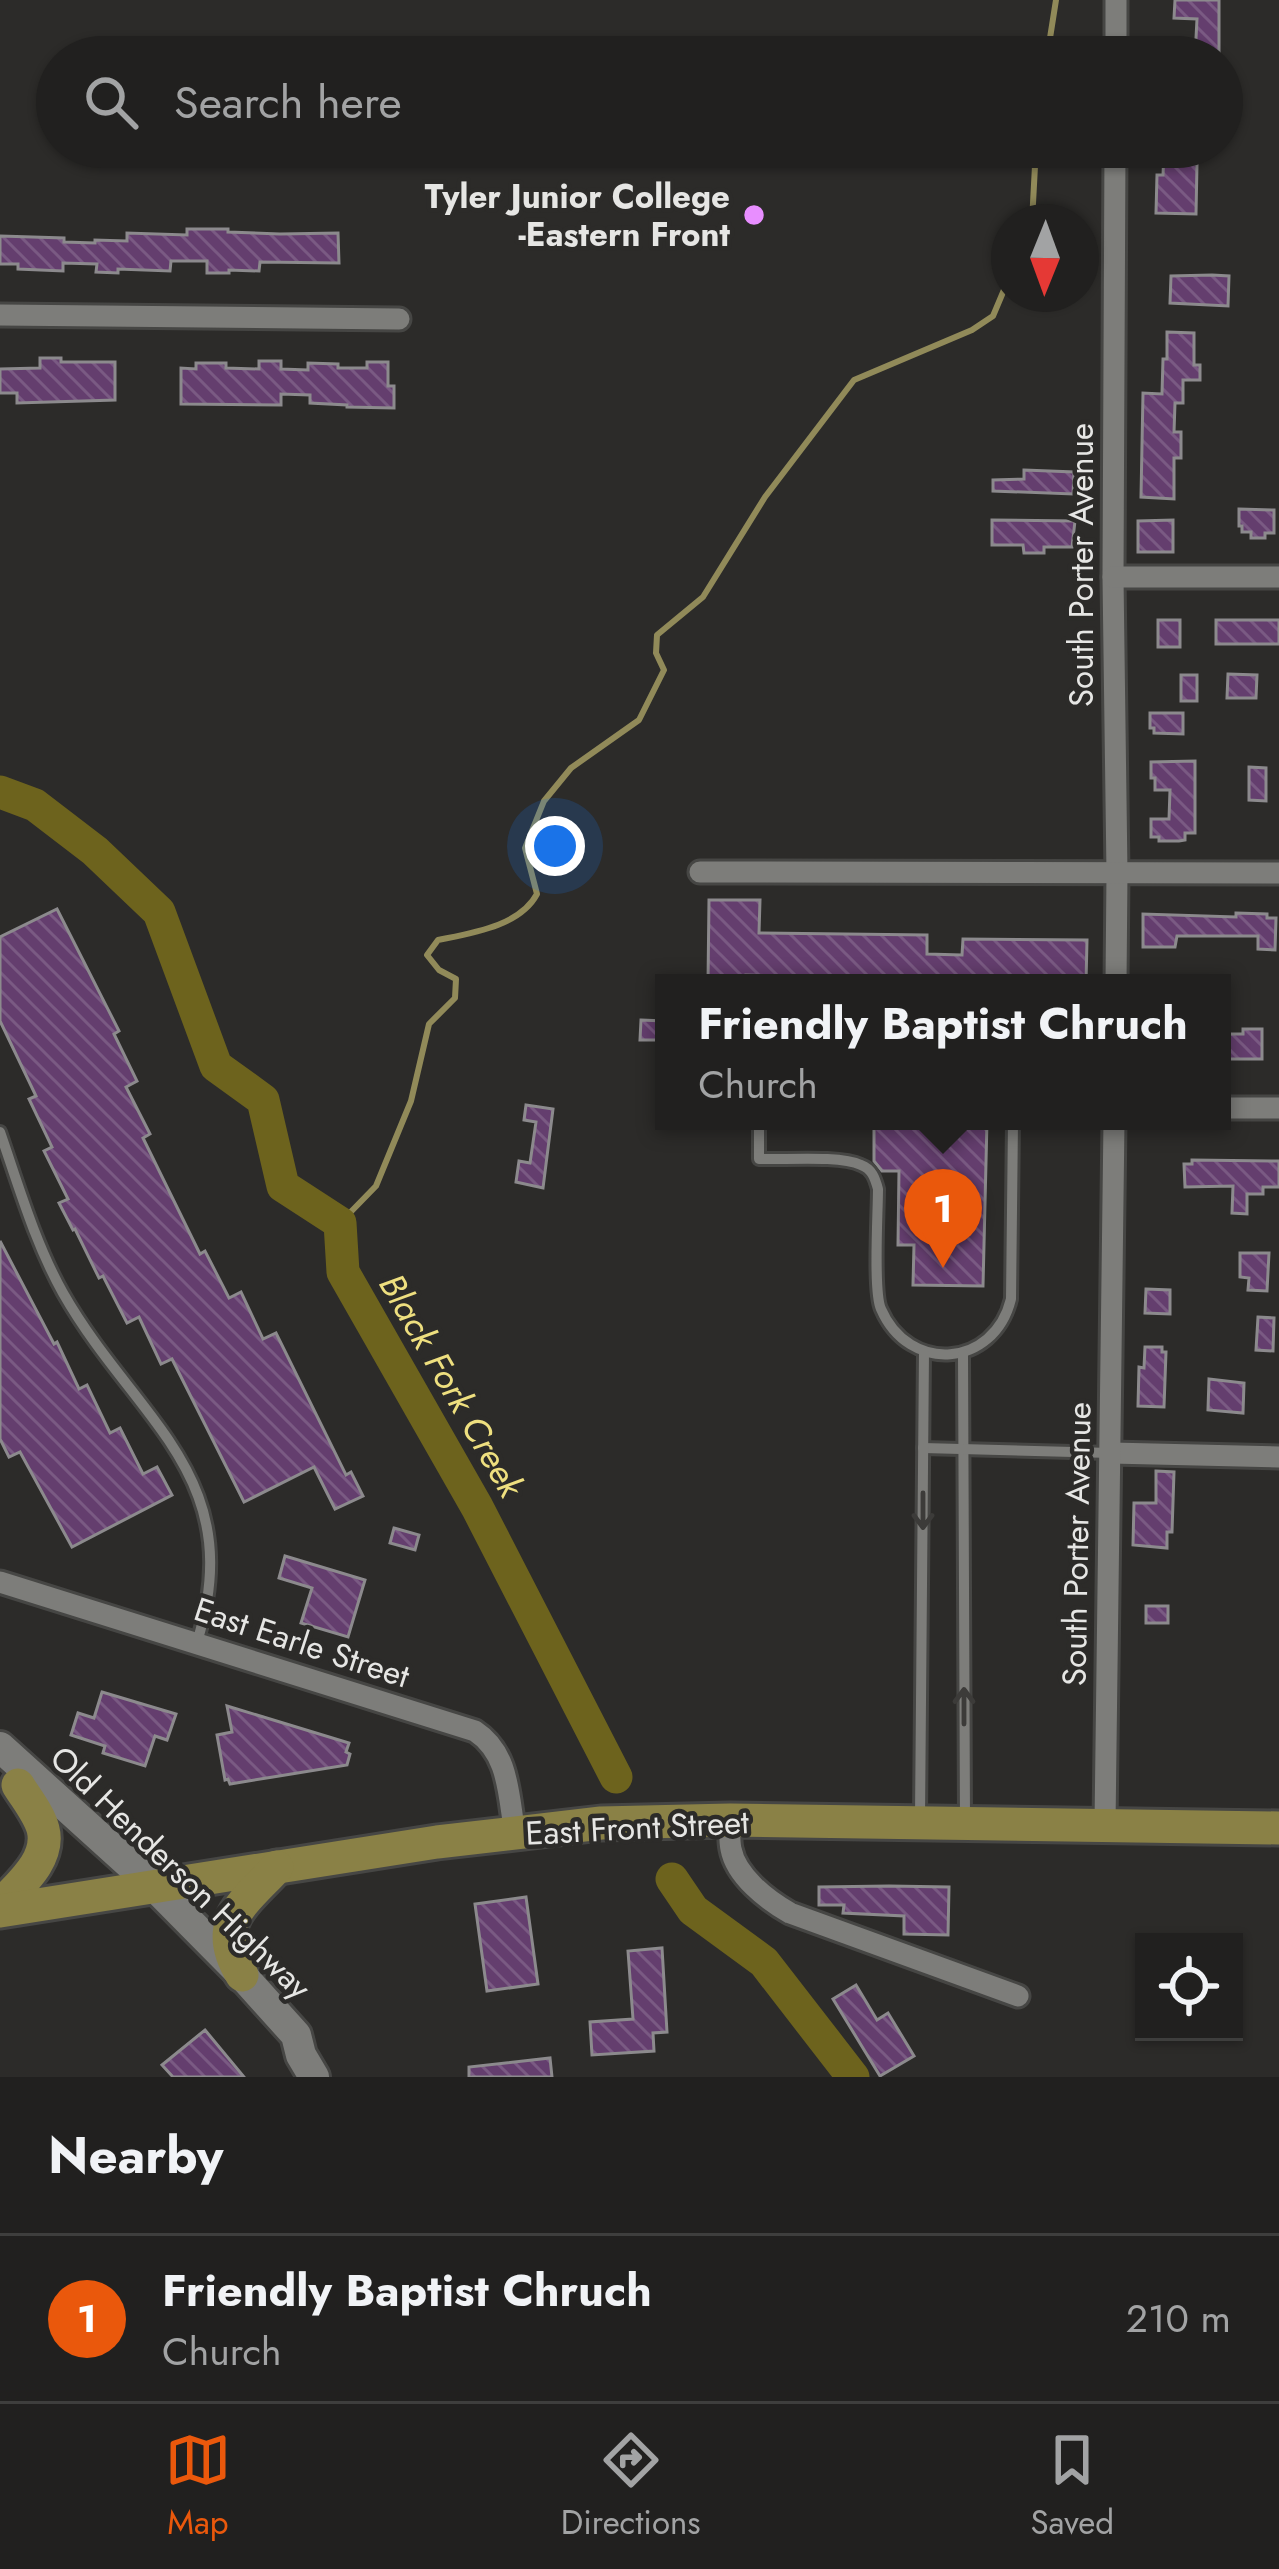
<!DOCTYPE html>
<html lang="en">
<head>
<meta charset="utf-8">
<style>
  :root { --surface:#21201f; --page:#292828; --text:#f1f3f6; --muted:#a2a3a4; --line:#3e3e3d; --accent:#ea580c }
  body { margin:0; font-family:Jost,sans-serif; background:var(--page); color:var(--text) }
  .controls { position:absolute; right:36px; bottom:36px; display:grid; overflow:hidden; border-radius:0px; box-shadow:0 3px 9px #0004 }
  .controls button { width:108px; height:108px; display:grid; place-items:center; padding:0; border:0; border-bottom:3px solid var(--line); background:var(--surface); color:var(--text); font:60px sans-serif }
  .compass { position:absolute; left:991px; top:204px; width:108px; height:108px; border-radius:50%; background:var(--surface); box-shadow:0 3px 9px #0004; rotate:181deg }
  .you { position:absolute; left:555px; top:846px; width:42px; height:42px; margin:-30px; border:9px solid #fff; border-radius:50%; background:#1a73e8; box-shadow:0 0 0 18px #1a73e833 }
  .badge { display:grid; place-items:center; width:78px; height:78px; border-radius:50%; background:var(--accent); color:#fff; font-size:39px; font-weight:700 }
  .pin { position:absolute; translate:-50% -99px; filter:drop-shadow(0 3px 6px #0008) }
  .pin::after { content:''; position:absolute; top:63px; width:42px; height:36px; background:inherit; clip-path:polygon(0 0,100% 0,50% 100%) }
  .popup { position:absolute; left:655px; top:974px; width:576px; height:156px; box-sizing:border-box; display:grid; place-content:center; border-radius:0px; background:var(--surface); filter:drop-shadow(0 3px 9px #0005); font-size:39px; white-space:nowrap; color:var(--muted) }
  .popup b { font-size:45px; color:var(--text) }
  .popup::after { content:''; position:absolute; left:50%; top:100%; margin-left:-24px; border:24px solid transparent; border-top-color:var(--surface) }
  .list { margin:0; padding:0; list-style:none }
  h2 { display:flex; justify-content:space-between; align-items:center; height:156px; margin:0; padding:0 48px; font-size:51px }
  h2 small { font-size:39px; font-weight:400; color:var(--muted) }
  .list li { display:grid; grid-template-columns:78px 1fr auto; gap:36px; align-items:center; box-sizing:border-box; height:168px; padding:0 48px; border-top:3px solid var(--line) }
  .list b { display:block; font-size:45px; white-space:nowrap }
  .list p { margin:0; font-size:39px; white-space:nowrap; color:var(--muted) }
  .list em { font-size:39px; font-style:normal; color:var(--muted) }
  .icon { flex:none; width:66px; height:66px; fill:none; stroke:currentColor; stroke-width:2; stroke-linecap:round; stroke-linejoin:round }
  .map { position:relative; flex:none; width:1279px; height:2077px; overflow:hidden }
  .search { position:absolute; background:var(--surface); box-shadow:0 3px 9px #0004; left:36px; right:36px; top:36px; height:132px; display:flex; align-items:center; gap:30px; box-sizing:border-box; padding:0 42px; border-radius:66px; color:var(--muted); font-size:45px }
  .sheet { height:324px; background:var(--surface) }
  nav { display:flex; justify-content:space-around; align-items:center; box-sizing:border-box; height:168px; border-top:3px solid var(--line); background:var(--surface); font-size:33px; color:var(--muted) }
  nav a { display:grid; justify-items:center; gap:6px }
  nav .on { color:var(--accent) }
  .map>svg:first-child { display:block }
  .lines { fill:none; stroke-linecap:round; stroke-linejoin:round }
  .stream { stroke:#918a59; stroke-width:6 }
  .river { stroke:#6d631d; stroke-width:33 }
  .building { fill:url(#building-back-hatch); stroke:#8c8a8d; stroke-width:3 }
  .lane-casing { stroke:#464644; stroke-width:16 }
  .street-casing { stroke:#464644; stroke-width:27 }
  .secondary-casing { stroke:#464644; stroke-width:36 }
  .primary-casing { stroke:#464644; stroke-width:39 }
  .lane { stroke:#7d7d7a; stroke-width:10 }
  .street { stroke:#7d7d7a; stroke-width:21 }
  .secondary { stroke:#7d7d7a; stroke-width:30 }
  .primary { stroke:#8a8146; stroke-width:33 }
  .oneway { stroke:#3c3b39 }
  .poi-dot { fill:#e88eff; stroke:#2c2b29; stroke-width:4.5 }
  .labels { text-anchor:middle; stroke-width:9; stroke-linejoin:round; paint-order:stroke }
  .poi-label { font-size:33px; font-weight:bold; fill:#e6e6e4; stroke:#2c2b29; text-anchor:end }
  .street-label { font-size:33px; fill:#e6e6e4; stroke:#2c2b29 }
  .water-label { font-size:36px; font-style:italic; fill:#eedf7f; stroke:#2c2b29 }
</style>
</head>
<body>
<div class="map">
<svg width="1279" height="2077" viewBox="0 0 1279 2077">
  <defs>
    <pattern id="building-back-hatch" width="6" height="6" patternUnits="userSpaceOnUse" patternTransform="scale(3)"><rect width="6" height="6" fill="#643e6e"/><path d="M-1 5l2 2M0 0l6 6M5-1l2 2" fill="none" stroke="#7a5a83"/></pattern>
  </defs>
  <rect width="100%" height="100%" fill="#2c2b29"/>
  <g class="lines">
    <g class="stream">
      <path d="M1047,57L1056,0"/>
      <path d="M1032,222L1036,147"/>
      <path d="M340,1223L376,1186L411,1101L429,1024L455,998L456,979L439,970L427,955L438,940C472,933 520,926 537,894L525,848L544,801L571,768L639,720L664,670L656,653L657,635L703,597L765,497L854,380L972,330L993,316L1009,278"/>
    </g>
    <g class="river">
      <path d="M0,792L35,805L95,851L159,912L216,1066L263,1100L283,1186L340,1223L343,1272L477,1507L616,1777"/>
      <path d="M672,1879L693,1910L764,1962L853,2077"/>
    </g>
  </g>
  <g class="building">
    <path d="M1175,0H1219V57H1195L1197,19L1174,18Z"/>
    <path d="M1164,151H1184V164H1197L1196,214L1156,213L1157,175H1163Z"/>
    <path d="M187,229H228V232L280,234L338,233L339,263L260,262L259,271L229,270V273H207V261H171L170,271L118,269V273L96,272L97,264L63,263V271L18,269V264H0V236L64,238V242L95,243V240L127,241V233L187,235Z"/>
    <path d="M1212,275L1229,276L1228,306L1170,303L1171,276Z"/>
    <path d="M1167,332L1194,333V365H1200V380H1183V403H1175L1174,432H1181V458H1174V499L1141,497L1143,393L1162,394L1163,359H1167Z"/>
    <path d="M40,358H61V362H115V400L17,403V393H0V369L40,368Z"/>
    <path d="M259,361H281V369L308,370V363L338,364V368H367V362H388V386H394V408L347,407V405L310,403V395L281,394V405L181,404V368L196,369V363H226V368L259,369Z"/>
    <path d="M1024,470L1074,472L1073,494L993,491V480L1024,479Z"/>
    <path d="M1239,509L1274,510V533H1265V538H1251V532H1242V526H1239Z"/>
    <path d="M992,520L1075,521L1072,547H1044V553H1024L1023,545H992Z"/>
    <path d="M1173,520V552H1138V521Z"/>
    <rect x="1158" y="620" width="22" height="27"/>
    <rect x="1216" y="620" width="63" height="24"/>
    <path d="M1228,674L1257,675L1256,698H1227Z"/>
    <rect x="1181" y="675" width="16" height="26"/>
    <path d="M1150,713H1183V734L1154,733V728H1150Z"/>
    <path d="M1195,761V833H1185V840L1179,841H1159V837H1151V819H1169L1170,790H1155V778H1151V762Z"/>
    <path d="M1249,767L1266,768V801L1249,800Z"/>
    <path d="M709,900H760L759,933L927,935V954L962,955L963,939L1087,940L1086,983H775V976L746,975V983H708Z"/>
    <path d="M57,909L119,1031L114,1034L137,1081L126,1087L150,1134L143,1138L200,1254L205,1251L229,1298L241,1292L263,1339L276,1333L346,1475L351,1472L363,1496L335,1509L314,1467L244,1502L172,1359L161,1364L139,1317L127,1323L103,1276L99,1278L75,1229L73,1230L59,1203L68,1199L44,1151L52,1147L29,1099L36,1096L0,1021V937Z"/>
    <path d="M1236,913L1267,914V918H1276L1275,950L1258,949V936H1177L1175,947H1143V914L1236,917Z"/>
    <path d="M641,1020L664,1021V1040H640Z"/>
    <path d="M1243,1029H1262V1059H1224V1034H1243Z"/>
    <path d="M526,1105L553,1109L543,1188L516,1182L519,1161L530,1163L536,1122L524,1120Z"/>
    <path d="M874,1121H987L983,1286L913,1285L914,1245H898L899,1171H882L874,1161Z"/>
    <path d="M1192,1160L1279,1161V1187H1263V1194H1247V1214L1232,1213L1233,1186L1185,1187L1184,1164H1192Z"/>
    <path d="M0,1241L54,1344L57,1342L79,1389L87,1385L110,1433L120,1428L143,1474L157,1467L172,1495L72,1547L20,1452L9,1457L0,1439Z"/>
    <path d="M1240,1253H1269L1267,1291L1248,1290L1249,1278L1240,1277Z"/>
    <path d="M1146,1289L1170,1290V1314L1145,1313Z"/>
    <path d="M1258,1317L1274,1318L1273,1351L1256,1350Z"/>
    <path d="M1145,1347H1162V1352H1166L1164,1407L1138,1406L1139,1367L1144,1368Z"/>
    <path d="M1209,1379L1244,1383L1243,1413L1208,1410Z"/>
    <path d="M1156,1471L1174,1472L1172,1532H1167V1548L1133,1545L1134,1503H1156Z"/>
    <path d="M394,1528L419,1535L415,1550L390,1543Z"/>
    <path d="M285,1556L365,1580L348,1637L301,1623L312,1588L279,1578Z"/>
    <rect x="1146" y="1606" width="22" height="17"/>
    <path d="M102,1692L176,1714L167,1740L155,1736L145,1766L103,1753L105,1746L71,1735L78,1713L94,1718Z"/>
    <path d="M227,1706L349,1743L346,1752L350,1754L347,1765L230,1784L228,1779L225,1780L217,1735L232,1732Z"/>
    <path d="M889,1886L949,1887L948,1935L904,1934V1916L843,1913L844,1905H819V1887Z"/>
    <path d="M526,1897L538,1984L487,1991L475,1904Z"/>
    <path d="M662,1948L667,2032L653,2033L654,2051L592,2055L590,2022L633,2019L628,1951Z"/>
    <path d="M856,1985L877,2020L888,2013L914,2056L880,2076L833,1999Z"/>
    <path d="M205,2030L244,2077H173L162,2065Z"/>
    <path d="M550,2058L552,2077H469V2067Z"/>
  </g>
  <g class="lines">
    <g class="lane-casing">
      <g id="lane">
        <path d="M759,1121V1159C784,1160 840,1155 861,1165C872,1169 875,1178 878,1189C878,1213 873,1292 881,1309C909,1374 994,1368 1011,1299L1013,1121"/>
        <path d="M0,1132C19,1187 35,1243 63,1293C135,1420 249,1475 197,1642"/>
        <path d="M963,1354L965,1820"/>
        <path d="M923,1448L1111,1453"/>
        <path d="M920,1817L924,1352"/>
      </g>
    </g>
    <g class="street-casing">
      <g id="street">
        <path d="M1116,57V0"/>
        <path d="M1115,147L1113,577L1117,873L1116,983"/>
        <path d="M0,315L399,319"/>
        <path d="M1113,577H1279"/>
        <path d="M700,872L1279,873"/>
        <path d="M1222,1108H1279"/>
        <path d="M1111,1453L1279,1457"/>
        <path d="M0,1582L475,1731C510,1754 508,1796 515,1833"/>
        <path d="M730,1820C730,1829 729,1840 731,1849C736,1876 767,1900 790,1913L1018,1996"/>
        <path d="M1105,1825L1114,1121"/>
      </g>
    </g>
    <g class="secondary-casing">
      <path id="secondary" d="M0,1747L155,1887L242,1975L296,2035L301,2055L314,2077"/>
    </g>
    <g class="primary-casing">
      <g id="primary">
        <path d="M0,1906C18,1886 51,1860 43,1829C39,1814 26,1798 18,1785"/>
        <path d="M0,1911L437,1842L601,1823L730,1820L1279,1828"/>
        <path d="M242,1975C210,1923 243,1904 277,1867"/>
      </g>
    </g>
    <use href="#lane" class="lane"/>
    <use href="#street" class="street"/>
    <use href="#secondary" class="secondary"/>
    <use href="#primary" class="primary"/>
  </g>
  <defs><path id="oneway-shaft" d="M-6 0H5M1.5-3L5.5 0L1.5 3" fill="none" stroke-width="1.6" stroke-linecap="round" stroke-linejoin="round" transform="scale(3)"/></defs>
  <g class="oneway">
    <use href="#oneway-shaft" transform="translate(923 1511) rotate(90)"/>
    <use href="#oneway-shaft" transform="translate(964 1706) rotate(-90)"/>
  </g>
  <circle class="poi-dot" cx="754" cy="215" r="12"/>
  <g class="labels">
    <g class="poi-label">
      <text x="730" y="208">Tyler Junior College<tspan x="730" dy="38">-Eastern Front</tspan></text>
    </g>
    <g class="street-label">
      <text transform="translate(1081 565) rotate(-90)" y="12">South Porter Avenue</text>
      <text transform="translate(1076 1544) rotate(-89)" y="12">South Porter Avenue</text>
      <text transform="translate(302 1642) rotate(18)" y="12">East Earle Street</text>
      <text transform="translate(637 1827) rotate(-3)" y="12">East Front Street</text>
      <text transform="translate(181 1872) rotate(44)" y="12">Old Henderson Highway</text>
    </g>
    <g class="water-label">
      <text transform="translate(452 1385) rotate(60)" y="13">Black Fork Creek</text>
    </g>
  </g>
</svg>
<div class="controls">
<button><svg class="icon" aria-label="locate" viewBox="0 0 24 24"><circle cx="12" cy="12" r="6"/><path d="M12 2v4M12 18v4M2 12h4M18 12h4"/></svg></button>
</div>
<svg class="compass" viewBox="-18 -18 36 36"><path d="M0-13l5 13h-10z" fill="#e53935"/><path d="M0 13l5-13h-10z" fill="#a2a3a4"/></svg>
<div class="you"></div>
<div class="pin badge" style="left:943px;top:1268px">1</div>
<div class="popup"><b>Friendly Baptist Chruch</b>Church</div>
<div class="search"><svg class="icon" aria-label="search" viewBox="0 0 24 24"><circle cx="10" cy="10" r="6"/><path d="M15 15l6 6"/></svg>Search here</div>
</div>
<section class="sheet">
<h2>Nearby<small></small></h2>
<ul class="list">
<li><span class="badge">1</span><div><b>Friendly Baptist Chruch</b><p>Church</p></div><em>210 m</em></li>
</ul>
</section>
<nav>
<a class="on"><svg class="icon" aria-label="map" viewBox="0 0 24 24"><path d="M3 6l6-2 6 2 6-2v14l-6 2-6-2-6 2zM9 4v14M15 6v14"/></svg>Map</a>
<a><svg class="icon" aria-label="directions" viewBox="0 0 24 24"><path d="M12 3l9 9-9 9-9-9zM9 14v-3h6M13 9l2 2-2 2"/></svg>Directions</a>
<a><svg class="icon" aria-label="saved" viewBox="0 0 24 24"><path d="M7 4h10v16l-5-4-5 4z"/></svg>Saved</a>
</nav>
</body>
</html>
